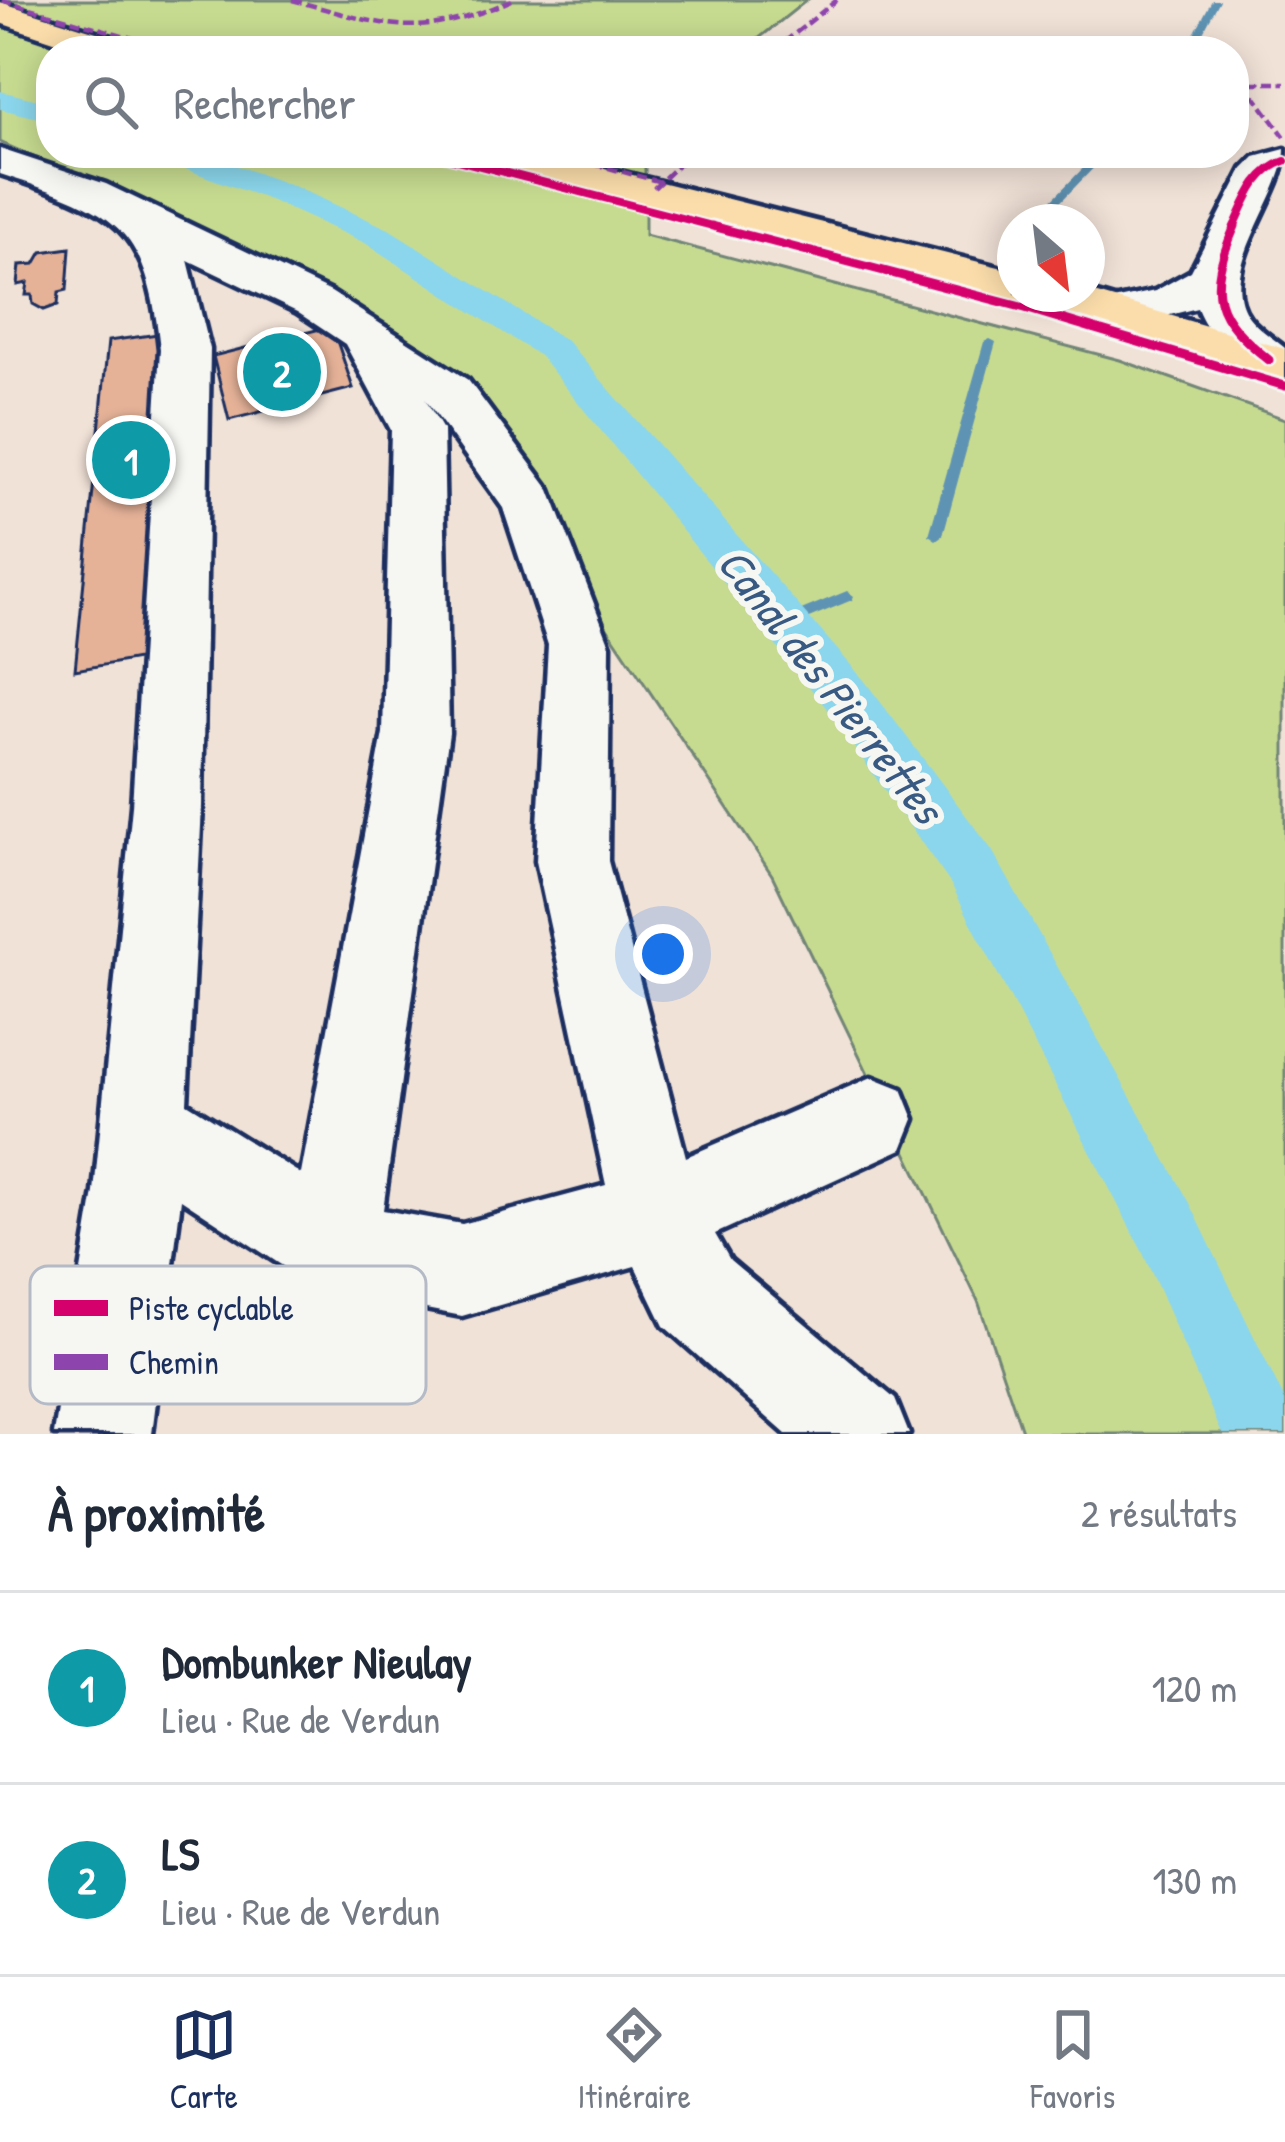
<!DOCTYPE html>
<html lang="fr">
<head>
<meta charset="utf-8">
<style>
  :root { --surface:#fff; --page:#f6f6f7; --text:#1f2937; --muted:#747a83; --line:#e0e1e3; --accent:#1b2f5e }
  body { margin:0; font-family:"Patrick Hand",sans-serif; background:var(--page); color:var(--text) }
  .compass { position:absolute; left:997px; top:204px; width:108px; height:108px; border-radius:50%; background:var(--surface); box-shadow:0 6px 30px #0003; rotate:152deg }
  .you { position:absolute; left:663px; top:954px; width:42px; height:42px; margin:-30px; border:9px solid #fff; border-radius:50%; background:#1a73e8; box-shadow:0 0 0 18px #1a73e833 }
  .badge { display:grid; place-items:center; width:78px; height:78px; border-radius:50%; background:var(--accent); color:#fff; font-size:39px; font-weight:700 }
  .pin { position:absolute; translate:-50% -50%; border:6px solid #fff; box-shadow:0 3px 12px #0006 }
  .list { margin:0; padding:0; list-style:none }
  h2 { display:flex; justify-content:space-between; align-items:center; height:156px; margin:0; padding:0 48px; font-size:51px }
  h2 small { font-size:39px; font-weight:400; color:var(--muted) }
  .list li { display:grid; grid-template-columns:78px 1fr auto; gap:36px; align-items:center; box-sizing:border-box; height:192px; padding:0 48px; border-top:3px solid var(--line) }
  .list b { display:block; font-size:45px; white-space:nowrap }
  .list p { margin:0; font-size:39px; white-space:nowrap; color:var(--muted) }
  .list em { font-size:39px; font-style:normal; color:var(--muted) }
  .icon { flex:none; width:66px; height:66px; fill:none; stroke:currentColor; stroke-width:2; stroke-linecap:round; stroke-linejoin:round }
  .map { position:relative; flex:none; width:1285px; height:1434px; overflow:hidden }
  .search { position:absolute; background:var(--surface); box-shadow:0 6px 30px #0003; left:36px; right:36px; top:36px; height:132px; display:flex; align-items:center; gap:30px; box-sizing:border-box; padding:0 42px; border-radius:48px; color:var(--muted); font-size:45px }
  .sheet { height:540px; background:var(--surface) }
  nav { display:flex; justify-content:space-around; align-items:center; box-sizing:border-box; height:168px; border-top:3px solid var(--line); background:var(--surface); font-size:33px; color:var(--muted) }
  nav a { display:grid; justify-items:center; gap:6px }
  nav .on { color:var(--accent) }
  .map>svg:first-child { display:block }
  .green { fill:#c7db90; stroke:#718577; stroke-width:3 }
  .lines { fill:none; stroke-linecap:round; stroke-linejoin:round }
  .stream { fill:#5e93b3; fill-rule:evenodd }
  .canal { fill:#8bd6ec; fill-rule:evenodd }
  .building { fill:#e5b298; stroke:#1b2f5e; stroke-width:3 }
  .minor-casing { stroke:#1b2f5e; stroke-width:9 }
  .major-casing { stroke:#1b2f5e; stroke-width:9 }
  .minor { fill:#f6f6f2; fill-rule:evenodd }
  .major { fill:#fbddab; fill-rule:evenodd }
  .quiet { stroke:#8e44ad; stroke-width:4.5; stroke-dasharray:10 4.5; stroke-linecap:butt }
  .cycleway-far1-casing { stroke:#f6f6f2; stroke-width:12 }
  .cycleway-casing { stroke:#f6f6f2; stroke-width:15 }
  .cycleway-far1 { stroke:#d6006c; stroke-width:8 }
  .cycleway { stroke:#d6006c; stroke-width:9 }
  .labels { text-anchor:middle; stroke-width:12; stroke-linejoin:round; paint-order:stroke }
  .water-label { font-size:45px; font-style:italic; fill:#375982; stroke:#f6f6f2 }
  .key { fill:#f6f6f2; stroke:#b4bac6; stroke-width:3 }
  .key-label { font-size:33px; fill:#1b2f5e }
</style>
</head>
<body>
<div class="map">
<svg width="1285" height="1434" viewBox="0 0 1285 1434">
  <rect width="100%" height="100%" fill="#f1e2d7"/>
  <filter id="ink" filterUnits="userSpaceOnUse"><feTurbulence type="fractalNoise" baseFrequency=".00833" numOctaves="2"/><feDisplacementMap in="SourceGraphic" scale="24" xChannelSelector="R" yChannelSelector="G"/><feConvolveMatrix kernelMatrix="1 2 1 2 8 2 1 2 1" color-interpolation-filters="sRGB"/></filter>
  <g filter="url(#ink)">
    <path class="green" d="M0,0H807L743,51H51V153H629L645,166V235L1120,360L1285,419V1434H1023L978,1301L772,875L594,608L559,512L487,411L404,338L288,270L0,142Z"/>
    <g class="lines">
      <g class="stream">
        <path d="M1212,0H1220L1193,51H1185Z"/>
        <path d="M1098,153H1108L1041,222H1030Z"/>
        <path d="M990,339L996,342L943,535L936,540L929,535L984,342Z"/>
        <path d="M847,591L854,596L852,600L787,627L780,622L782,618Z"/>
      </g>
      <g class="canal">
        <path d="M0,91L51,103V121L0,109Z"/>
        <path d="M156,153H201L296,187L389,229L567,341L864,680L992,850L1190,1203L1285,1401V1434H1222L1142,1251L952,886L828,710L541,357L365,243L272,201L161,160Z"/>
      </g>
    </g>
    <g class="building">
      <path d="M70,248L67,290L59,292L58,305L44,310L33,304L32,295H26L28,283L18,285L20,265L35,264L42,252Z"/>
      <path d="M332,326L353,388L229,420L213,356Z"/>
      <path d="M172,332L155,656L75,670L108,341Z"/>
    </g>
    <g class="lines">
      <g class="minor-casing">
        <g id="minor">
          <path d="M0,149L106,184L331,292L468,380L550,490L610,645L608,861L686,1157L872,1077L902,1089L914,1119L902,1149L715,1234L730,1260L895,1399L909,1434H786L664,1326L635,1266L462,1316L333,1291L301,1278L181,1199L152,1434H54L94,1192L132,806L160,349C147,223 114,211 0,174ZM188,260L297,312L345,344L391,430L383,733L301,1174L187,1103L202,806L210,349ZM425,399L503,508L548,645L536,861L606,1185L462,1224L383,1210L449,733L443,430Z"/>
          <path d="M1285,149C1285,196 1214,270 1249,317C1258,329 1273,338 1285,348V372C1246,382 1211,342 1197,308L1131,325L1099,323L1092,313L1099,303L1155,291L1191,271L1243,169L1255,157Z"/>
        </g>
      </g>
      <g class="major-casing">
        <g id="major">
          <path d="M0,2L132,43L137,51H84L0,23Z"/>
          <path d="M477,153H545L1015,271V294L1087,291L1285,349V381L1030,304L1025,296L1015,299L483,162Z"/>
        </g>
      </g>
      <use href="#minor" class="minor"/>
      <use href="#major" class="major"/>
      <g class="quiet">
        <path d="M2,0L177,51"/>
        <path d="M292,0C389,26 416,42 512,0"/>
        <path d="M773,51L837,0"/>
        <path d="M1237,83H1285"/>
        <path d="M1245,83L1285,137"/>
        <path d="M552,153L661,182"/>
        <path d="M654,188L684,159L712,153"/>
      </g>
      <g class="cycleway-far1-casing">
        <g id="cycleway-far1">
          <path d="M430,153L724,229"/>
          <path d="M1233,229C1246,202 1255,171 1285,161"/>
        </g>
      </g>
      <g class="cycleway-casing">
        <g id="cycleway">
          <path d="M712,226L1025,308L1285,386"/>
          <path d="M1235,226C1206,293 1213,315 1269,360"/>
        </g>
      </g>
      <use href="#cycleway-far1" class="cycleway-far1"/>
      <use href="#cycleway" class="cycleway"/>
    </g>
  </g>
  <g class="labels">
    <g class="water-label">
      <text transform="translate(831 685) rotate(52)" y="16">Canal des Pierrettes</text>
    </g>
  </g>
  <rect x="30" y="1266" width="396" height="138" rx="18" class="key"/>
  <rect x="54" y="1300" width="54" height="16" fill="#d6006c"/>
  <rect x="54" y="1354" width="54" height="16" fill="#8e44ad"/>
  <g class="key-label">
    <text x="129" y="1320">Piste cyclable</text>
    <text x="129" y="1374">Chemin</text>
  </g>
</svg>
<svg class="compass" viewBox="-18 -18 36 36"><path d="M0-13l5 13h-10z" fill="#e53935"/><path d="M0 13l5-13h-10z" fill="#747a83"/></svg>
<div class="you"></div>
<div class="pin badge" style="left:131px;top:460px;background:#0f9aa8">1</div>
<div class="pin badge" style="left:282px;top:372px;background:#0f9aa8">2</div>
<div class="search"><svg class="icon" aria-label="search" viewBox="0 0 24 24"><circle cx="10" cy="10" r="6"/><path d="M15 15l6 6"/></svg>Rechercher</div>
</div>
<section class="sheet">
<h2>À proximité<small>2 résultats</small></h2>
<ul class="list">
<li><span class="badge" style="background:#0f9aa8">1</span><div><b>Dombunker Nieulay</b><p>Lieu · Rue de Verdun</p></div><em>120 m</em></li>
<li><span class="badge" style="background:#0f9aa8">2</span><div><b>LS</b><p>Lieu · Rue de Verdun</p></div><em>130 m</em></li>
</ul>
</section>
<nav>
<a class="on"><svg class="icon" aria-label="map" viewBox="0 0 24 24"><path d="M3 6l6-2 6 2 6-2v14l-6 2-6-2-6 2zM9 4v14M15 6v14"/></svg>Carte</a>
<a><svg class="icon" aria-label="directions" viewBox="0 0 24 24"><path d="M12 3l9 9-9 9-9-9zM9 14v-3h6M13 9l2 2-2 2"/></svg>Itinéraire</a>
<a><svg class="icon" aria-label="saved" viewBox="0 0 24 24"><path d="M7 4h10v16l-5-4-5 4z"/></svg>Favoris</a>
</nav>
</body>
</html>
